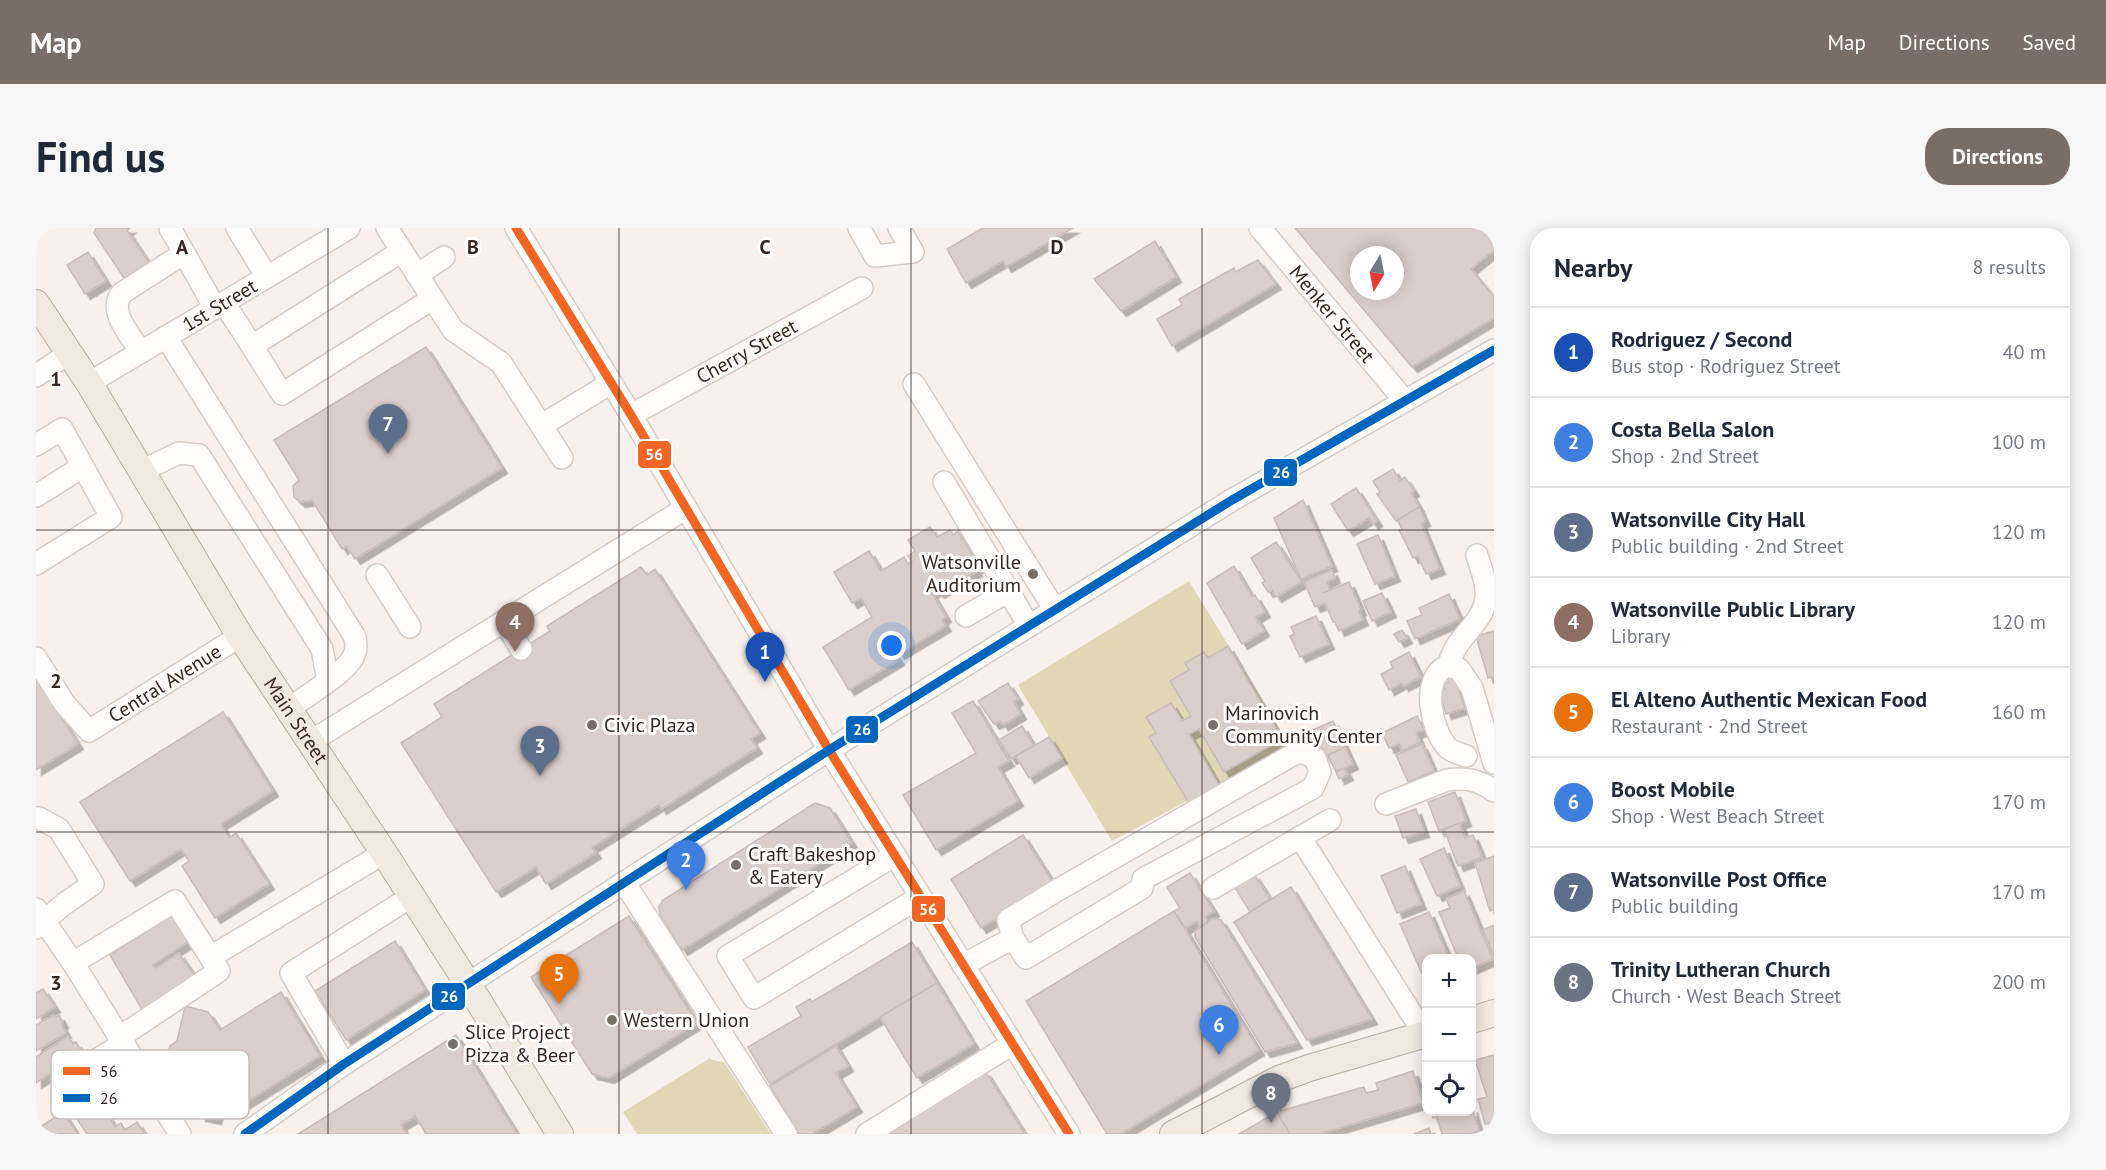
<!DOCTYPE html>
<html lang="en">
<head>
<meta charset="utf-8">
<style>
  :root { --surface:#fff; --page:#f6f6f7; --text:#1f2937; --muted:#747a83; --line:#e0e1e3; --accent:#796d67 }
  body { margin:0; font-family:"PT Sans",sans-serif; background:var(--page); color:var(--text) }
  .controls { position:absolute; right:18px; bottom:18px; display:grid; overflow:hidden; border-radius:12px; box-shadow:0 3px 15px #0003 }
  .controls button { width:54px; height:54px; display:grid; place-items:center; padding:0; border:0; border-bottom:2px solid var(--line); background:var(--surface); color:var(--text); font:30px sans-serif }
  .compass { position:absolute; left:1314px; top:18px; width:54px; height:54px; border-radius:50%; background:var(--surface); box-shadow:0 3px 15px #0003; rotate:190deg }
  .you { position:absolute; left:856px; top:418px; width:21px; height:21px; margin:-15px; border:4px solid #fff; border-radius:50%; background:#1a73e8; box-shadow:0 0 0 9px #1a73e833 }
  .badge { display:grid; place-items:center; width:39px; height:39px; border-radius:50%; background:var(--accent); color:#fff; font-size:20px; font-weight:700 }
  .pin { position:absolute; translate:-50% -50px; filter:drop-shadow(0 2px 3px #0008) }
  .pin::after { content:''; position:absolute; top:32px; width:21px; height:18px; background:inherit; clip-path:polygon(0 0,100% 0,50% 100%) }
  .list { margin:0; padding:0; list-style:none }
  h2 { display:flex; justify-content:space-between; align-items:center; height:78px; margin:0; padding:0 24px; font-size:26px }
  h2 small { font-size:20px; font-weight:400; color:var(--muted) }
  .list li { display:grid; grid-template-columns:39px 1fr auto; gap:18px; align-items:center; box-sizing:border-box; height:90px; padding:0 24px; border-top:2px solid var(--line) }
  .list b { display:block; font-size:22px; white-space:nowrap }
  .list p { margin:0; font-size:20px; white-space:nowrap; color:var(--muted) }
  .list em { font-size:20px; font-style:normal; color:var(--muted) }
  .icon { flex:none; width:33px; height:33px; fill:none; stroke:currentColor; stroke-width:2; stroke-linecap:round; stroke-linejoin:round }
  .map { position:relative; flex:none; width:1458px; height:906px; overflow:hidden; border-radius:24px }
  header { display:flex; align-items:center; gap:36px; box-sizing:border-box; height:84px; padding:0 30px; background:var(--accent); color:#fff }
  header strong { font-size:28px }
  nav { display:flex; gap:33px; margin-inline-start:auto; font-size:21px }
  .intro { display:flex; align-items:center; justify-content:space-between; box-sizing:border-box; height:144px; padding:0 36px }
  h1 { margin:0; font-size:42px }
  .button { padding:15px 27px; border-radius:24px; background:var(--accent); color:#fff; font-size:21px; font-weight:700 }
  main { display:flex; gap:36px; padding:0 36px }
  aside { flex:1; background:var(--surface); border-radius:24px; box-shadow:0 3px 15px #0003 }
  .map>svg:first-child { display:block }
  .green { fill:#e1d7b7 }
  .building { fill:#dacecc; stroke:#c8bcba; stroke-width:1.5; fill-rule:evenodd; filter:url(#shadow) }
  .lines { fill:none; stroke-linecap:round; stroke-linejoin:round }
  .minor-casing { stroke:#d6ccc7; stroke-width:24 }
  .major-casing { stroke:#b9ac9f; stroke-width:28 }
  .minor { stroke:#fefdfc; stroke-width:21 }
  .major { stroke:#f0e9e2; stroke-width:26 }
  .bus-1-casing { stroke:#fff; stroke-width:14 }
  .bus-2-casing { stroke:#fff; stroke-width:14 }
  .bus-1 { stroke:#f26522; stroke-width:9 }
  .bus-2 { stroke:#0065bd; stroke-width:9 }
  .grid { fill:none; stroke:#342620; stroke-width:1.5; stroke-opacity:0.55 }
  .poi-dot { fill:#796d67; stroke:#fff; stroke-width:2 }
  .labels { text-anchor:middle; stroke-width:6; stroke-linejoin:round; paint-order:stroke }
  .street-label { font-size:20px; fill:#342620; stroke:#fff }
  .poi-label { font-size:20px; fill:#342620; stroke:#fff; text-anchor:start }
  .key { fill:#fff; stroke:#c2bebc; stroke-width:1.5 }
  .key-label { font-size:16px; fill:#342620 }
  .grid-label { font-size:20px; text-anchor:middle; font-weight:bold; fill:#342620; stroke:#fff; stroke-width:6; stroke-linejoin:round; paint-order:stroke }
  .line-badge { stroke:#fff; stroke-width:2 }
  .badge-label { font-size:16px; text-anchor:middle; font-weight:bold; fill:#fff }
</style>
</head>
<body>
<header>
<strong>Map</strong>
<nav><a>Map</a><a>Directions</a><a>Saved</a></nav>
</header>
<div class="intro"><h1>Find us</h1><a class="button">Directions</a></div>
<main>
<div class="map">
<svg width="1458" height="906" viewBox="0 0 1458 906">
  <defs>
    <filter id="shadow"><feDropShadow dx="5.5" dy="5.5" stdDeviation="0" flood-color="#0004"/></filter>
  </defs>
  <rect width="100%" height="100%" fill="#f8f0ec"/>
  <g class="green">
    <path d="M1153,353L1254,518L1076,613L982,457Z"/>
    <path d="M674,830L676,832L688,834L735,906H601L587,884Z"/>
  </g>
  <g class="building">
    <path d="M60,0H94L91,2L113,35L88,50L58,5Z"/>
    <path d="M947,0H946H1037L970,39L967,33L930,55L911,21Z"/>
    <path d="M1259,0H1458V22L1435,41L1458,69V90L1376,139ZM1323,27H1359V63H1323Z"/>
    <path d="M1119,13L1140,49L1085,83L1058,51Z"/>
    <path d="M52,24L70,53L49,66L31,37Z"/>
    <path d="M1222,32L1240,56L1136,118L1121,91L1146,77L1143,71L1198,40L1199,44Z"/>
    <path d="M390,119L466,240L319,331L311,318L306,321L276,272L264,274L258,269L257,258L263,252L238,212Z"/>
    <path d="M1357,241L1364,253L1369,249L1378,263L1375,265L1383,279L1360,293L1341,266L1344,264L1337,253Z"/>
    <path d="M1320,260L1341,293L1337,296L1333,290L1312,303L1295,276Z"/>
    <path d="M1267,272L1296,338L1265,351L1238,290Z"/>
    <path d="M1383,279L1389,293L1385,295L1404,341L1390,346L1382,328L1377,330L1363,302L1366,301L1362,292Z"/>
    <path d="M894,299L901,309L914,302L917,307L922,303L944,339L939,341L941,343L903,365L901,362L896,365L910,389L906,392L910,398L863,426L860,420L856,421L863,432L813,462L787,419L836,389L825,370L816,375L798,344L833,323L845,343L868,329L872,336L876,334L872,328L879,323L872,312Z"/>
    <path d="M1342,307L1359,348L1339,356L1321,316Z"/>
    <path d="M1240,314L1266,354L1240,369L1236,362L1232,364L1226,355L1229,353L1215,330Z"/>
    <path d="M1198,338L1216,369L1219,367L1229,384L1220,389L1228,403L1206,416L1171,355Z"/>
    <path d="M605,339L611,347L619,341L724,505L715,511L721,520L625,581L623,577L556,619L560,625L510,656L500,639L460,664L365,515L406,489L398,476L514,403L511,398Z"/>
    <path d="M1296,342L1299,350L1291,354L1294,362L1287,365L1313,354L1325,382L1323,383L1327,392L1303,403L1299,394H1297L1289,375L1279,379L1268,354Z"/>
    <path d="M1346,365L1355,384L1336,393L1327,373Z"/>
    <path d="M1413,366L1424,391L1379,411L1371,393L1386,387L1383,380Z"/>
    <path d="M1280,388L1293,416L1264,429L1254,408L1258,406L1255,399Z"/>
    <path d="M1366,402L1371,410L1363,414L1358,406Z"/>
    <path d="M1458,403V448L1452,450L1440,408Z"/>
    <path d="M1192,418L1246,511L1188,544L1163,501L1153,506L1184,559L1154,577L1113,509L1120,505L1110,489L1135,475L1146,493L1155,488L1134,453L1153,442L1149,435L1168,424L1172,430Z"/>
    <path d="M1373,424L1385,449L1367,458L1366,455L1353,462L1345,446L1357,440L1354,434Z"/>
    <path d="M1417,446L1429,480L1410,486L1403,463L1409,461L1407,456L1413,454L1411,448Z"/>
    <path d="M0,449L42,516L0,542Z"/>
    <path d="M972,455L982,471L978,474L985,486L967,497L964,493L958,496L942,473Z"/>
    <path d="M937,473L973,533L962,539L982,573L900,622L867,567L940,525L916,485Z"/>
    <path d="M187,484L237,563L185,596L193,610L200,605L233,656L179,690L146,638L153,633L145,621L94,653L44,574Z"/>
    <path d="M1381,488L1388,502L1380,505L1384,514L1366,523L1363,516L1353,520L1346,505Z"/>
    <path d="M1297,493L1309,519L1289,529L1277,502Z"/>
    <path d="M986,498L998,518L975,531L963,512Z"/>
    <path d="M1013,509L1026,530L993,550L980,528Z"/>
    <path d="M1386,516L1398,543L1372,554L1360,527Z"/>
    <path d="M1309,519L1317,536L1300,544L1292,527Z"/>
    <path d="M1308,540L1312,547L1303,551L1300,544Z"/>
    <path d="M1419,564L1430,593L1403,603L1392,574Z"/>
    <path d="M779,575L794,580L816,615L646,722L624,687L623,679L627,672Z"/>
    <path d="M1380,581L1388,604L1367,610L1359,588Z"/>
    <path d="M1424,595L1429,610L1437,607L1446,629L1422,638L1408,601Z"/>
    <path d="M987,607L1018,656L945,700L915,651Z"/>
    <path d="M1408,620L1424,658L1401,668L1384,631Z"/>
    <path d="M1458,628V681L1454,683L1439,635Z"/>
    <path d="M1369,638L1385,676L1361,685L1345,648Z"/>
    <path d="M1154,645L1178,683L1169,689L1172,694L1164,699L1161,693L1149,700L1138,683L1144,680L1131,659Z"/>
    <path d="M1218,646L1234,671L1214,684L1198,658Z"/>
    <path d="M1255,659L1336,791L1271,812L1198,694Z"/>
    <path d="M1428,663L1457,731L1436,740V730H1422L1403,684L1414,680L1410,671Z"/>
    <path d="M1138,683L1223,822L1085,906H1071L990,773Z"/>
    <path d="M1393,684L1413,730H1390V755L1364,696Z"/>
    <path d="M135,688L152,714L117,737L120,740L143,725L158,747L161,745L164,750L108,785L74,727Z"/>
    <path d="M593,688L661,795L573,850L556,846L495,749Z"/>
    <path d="M1178,690L1185,692L1261,815L1229,824L1159,709V703Z"/>
    <path d="M1458,697V728L1447,702Z"/>
    <path d="M359,713L389,762L310,812L279,763Z"/>
    <path d="M876,714L901,755L734,856L712,819L765,788L760,779L774,771L776,774Z"/>
    <path d="M901,755L938,816L881,850L844,789Z"/>
    <path d="M7,761L19,779L0,791V765Z"/>
    <path d="M245,764L284,828L196,883L183,880L180,891L164,888L168,872L152,868L154,860L131,828L134,818L141,813L149,778L172,784L184,802Z"/>
    <path d="M18,787L20,789L23,787L27,795L25,796L30,805L0,823V797Z"/>
    <path d="M420,807L481,906H390L379,888L365,897L370,906H262Z"/>
    <path d="M32,808L37,816L40,814L45,822L42,824L44,827L0,855V829Z"/>
    <path d="M800,818L812,838L800,845L821,879L776,906H763L734,858Z"/>
    <path d="M1458,827V894L1449,896L1442,871L1451,869L1439,832Z"/>
    <path d="M949,843L989,906H849Z"/>
    <path d="M1377,843L1387,875L1283,906H1254L1241,884L1328,859L1330,865L1342,862L1340,855Z"/>
    <path d="M65,876L79,899L85,895L89,902L101,894L109,906H51L41,891Z"/>
    <path d="M1436,879L1443,903L1433,906H1406L1401,889L1397,890L1395,884H1436Z"/>
    <path d="M27,884L41,906H4L1,901Z"/>
    <path d="M1241,884L1254,906H1203Z"/>
    <path d="M1393,900L1395,906H1378Z"/>
  </g>
  <g class="lines">
    <g class="minor-casing">
      <g id="minor">
        <path d="M134,0L179,80"/>
        <path d="M201,0L231,49"/>
        <path d="M351,0L417,102L465,135L526,230"/>
        <path d="M480,0L595,187L793,522L1033,906"/>
        <path d="M823,0L839,28L877,24L863,0"/>
        <path id="s1" d="M1224,0L1369,173"/>
        <path d="M366,23L216,118L246,166L396,71"/>
        <path d="M381,47L408,29"/>
        <path d="M188,75L216,118"/>
        <path d="M130,109L319,409C320,415 321,421 318,427C312,444 268,469 252,481"/>
        <path d="M105,124C95,108 71,83 86,65L147,26"/>
        <path d="M0,148L33,125"/>
        <path id="s2" d="M53,155L313,0"/>
        <path d="M878,156L1019,382"/>
        <path id="s3" d="M595,187L826,60"/>
        <path d="M506,197L575,155"/>
        <path d="M0,217L26,201L75,289L0,336"/>
        <path d="M105,243L143,225L163,227L286,421L292,453"/>
        <path d="M908,254L993,398"/>
        <path d="M0,268L46,239"/>
        <path d="M341,347L374,399"/>
        <path d="M930,388L973,363"/>
        <path d="M468,393L485,421"/>
        <path id="s4" d="M0,430L28,475L53,503L204,408"/>
        <path d="M1413,438C1417,408 1452,395 1450,364C1450,351 1444,338 1441,327"/>
        <path d="M274,514L650,280"/>
        <path d="M1260,525H1268L1279,530L1284,544L1277,560L1107,651L1106,660L990,730L977,710L972,692L1020,663Z"/>
        <path d="M1430,528C1424,526 1417,524 1412,520C1395,503 1384,450 1411,438L1423,441L1436,460L1458,535"/>
        <path d="M1350,576L1411,552C1430,549 1443,552 1458,563"/>
        <path d="M0,590H3L23,601L57,656L28,676L0,700"/>
        <path d="M1264,609L1389,807"/>
        <path d="M859,627L692,728L718,770L884,669"/>
        <path d="M588,654L750,906"/>
        <path d="M1177,660L1294,592"/>
        <path d="M0,681L37,735L144,906"/>
        <path d="M176,728L348,625"/>
        <path d="M37,735L139,673L183,743L84,809"/>
        <path d="M927,737L977,710"/>
        <path d="M308,836L255,745L376,668"/>
        <path d="M63,868L46,841L88,815"/>
        <path d="M209,906L308,836L793,522L1196,272L1458,122"/>
        <path d="M831,906L976,816"/>
      </g>
    </g>
    <g class="major-casing">
      <g id="major">
        <path id="s5" d="M0,75L53,155L204,408L348,625L432,756L524,906"/>
        <path d="M1436,792L1458,785"/>
        <path d="M1137,906L1243,851L1273,840L1390,806"/>
      </g>
    </g>
    <use href="#minor" class="minor"/>
    <use href="#major" class="major"/>
    <g class="bus-1-casing">
      <path id="bus-1" d="M480,0L595,187L793,522L1033,906"/>
    </g>
    <g class="bus-2-casing">
      <path id="bus-2" d="M209,906L308,836L793,522L1196,272L1458,122"/>
    </g>
    <use href="#bus-1" class="bus-1"/>
    <use href="#bus-2" class="bus-2"/>
  </g>
  <path class="grid" d="M292,0V906M583,0V906M875,0V906M1166,0V906M0,302H1458M0,604H1458"/>
  <g class="poi-dot">
    <circle cx="997" cy="346" r="6"/>
    <circle cx="556" cy="497" r="6"/>
    <circle cx="1177" cy="497" r="6"/>
    <circle cx="700" cy="637" r="6"/>
    <circle cx="576" cy="792" r="6"/>
    <circle cx="417" cy="816" r="6"/>
  </g>
  <g class="labels">
    <g class="street-label">
      <text dy="7" stroke="none"><textPath href="#s2" startOffset="152">1st Street</textPath></text>
      <text dy="7" stroke="none"><textPath href="#s1" startOffset="112">Menker Street</textPath></text>
      <text dy="7" stroke="none"><textPath href="#s3" startOffset="132">Cherry Street</textPath></text>
      <text dy="7" stroke="none"><textPath href="#s4" startOffset="180">Central Avenue</textPath></text>
      <text dy="7" stroke="none"><textPath href="#s5" startOffset="492">Main Street</textPath></text>
    </g>
    <g class="poi-label">
      <text x="985" y="341" text-anchor="end">Watsonville<tspan x="985" dy="23">Auditorium</tspan></text>
      <text x="1189" y="492">Marinovich<tspan x="1189" dy="23">Community Center</tspan></text>
      <text x="568" y="504">Civic Plaza</text>
      <text x="712" y="633">Craft Bakeshop<tspan x="712" dy="23">&amp; Eatery</tspan></text>
      <text x="588" y="799">Western Union</text>
      <text x="429" y="811">Slice Project<tspan x="429" dy="23">Pizza &amp; Beer</tspan></text>
    </g>
  </g>
  <rect x="15" y="822" width="198" height="69" rx="9" class="key"/>
  <rect x="27" y="839" width="27" height="8" fill="#f26522"/>
  <rect x="27" y="866" width="27" height="8" fill="#0065bd"/>
  <g class="key-label">
    <text x="64" y="849">56</text>
    <text x="64" y="876">26</text>
  </g>
  <g class="grid-label">
    <text x="146" y="26">A</text>
    <text x="437" y="26">B</text>
    <text x="729" y="26">C</text>
    <text x="1021" y="26">D</text>
    <text x="20" y="158">1</text>
    <text x="20" y="460">2</text>
    <text x="20" y="762">3</text>
  </g>
  <g class="line-badge">
    <rect x="601" y="212" width="35" height="29" rx="6" fill="#f26522"/>
    <rect x="1227" y="230" width="35" height="29" rx="6" fill="#0065bd"/>
    <rect x="809" y="487" width="34" height="29" rx="6" fill="#0065bd"/>
    <rect x="875" y="667" width="35" height="28" rx="6" fill="#f26522"/>
    <rect x="395" y="754" width="35" height="29" rx="6" fill="#0065bd"/>
  </g>
  <g class="badge-label">
    <text x="618" y="232">56</text>
    <text x="1245" y="250">26</text>
    <text x="826" y="507">26</text>
    <text x="892" y="687">56</text>
    <text x="413" y="774">26</text>
  </g>
</svg>
<div class="controls">
<button>+</button>
<button>−</button>
<button><svg class="icon" aria-label="locate" viewBox="0 0 24 24"><circle cx="12" cy="12" r="6"/><path d="M12 2v4M12 18v4M2 12h4M18 12h4"/></svg></button>
</div>
<svg class="compass" viewBox="-18 -18 36 36"><path d="M0-13l5 13h-10z" fill="#e53935"/><path d="M0 13l5-13h-10z" fill="#747a83"/></svg>
<div class="you"></div>
<div class="pin badge" style="left:729px;top:454px;background:#1a4fb4">1</div>
<div class="pin badge" style="left:650px;top:662px;background:#3f7fe0">2</div>
<div class="pin badge" style="left:504px;top:548px;background:#5c6f8a">3</div>
<div class="pin badge" style="left:479px;top:424px;background:#8d6e63">4</div>
<div class="pin badge" style="left:523px;top:776px;background:#e8710a">5</div>
<div class="pin badge" style="left:1183px;top:827px;background:#3f7fe0">6</div>
<div class="pin badge" style="left:352px;top:226px;background:#5c6f8a">7</div>
<div class="pin badge" style="left:1235px;top:895px;background:#6b7280">8</div>
</div>
<aside>
<h2>Nearby<small>8 results</small></h2>
<ul class="list">
<li><span class="badge" style="background:#1a4fb4">1</span><div><b>Rodriguez / Second</b><p>Bus stop · Rodriguez Street</p></div><em>40 m</em></li>
<li><span class="badge" style="background:#3f7fe0">2</span><div><b>Costa Bella Salon</b><p>Shop · 2nd Street</p></div><em>100 m</em></li>
<li><span class="badge" style="background:#5c6f8a">3</span><div><b>Watsonville City Hall</b><p>Public building · 2nd Street</p></div><em>120 m</em></li>
<li><span class="badge" style="background:#8d6e63">4</span><div><b>Watsonville Public Library</b><p>Library</p></div><em>120 m</em></li>
<li><span class="badge" style="background:#e8710a">5</span><div><b>El Alteno Authentic Mexican Food</b><p>Restaurant · 2nd Street</p></div><em>160 m</em></li>
<li><span class="badge" style="background:#3f7fe0">6</span><div><b>Boost Mobile</b><p>Shop · West Beach Street</p></div><em>170 m</em></li>
<li><span class="badge" style="background:#5c6f8a">7</span><div><b>Watsonville Post Office</b><p>Public building</p></div><em>170 m</em></li>
<li><span class="badge" style="background:#6b7280">8</span><div><b>Trinity Lutheran Church</b><p>Church · West Beach Street</p></div><em>200 m</em></li>
</ul>
</aside>
</main>
</body>
</html>
